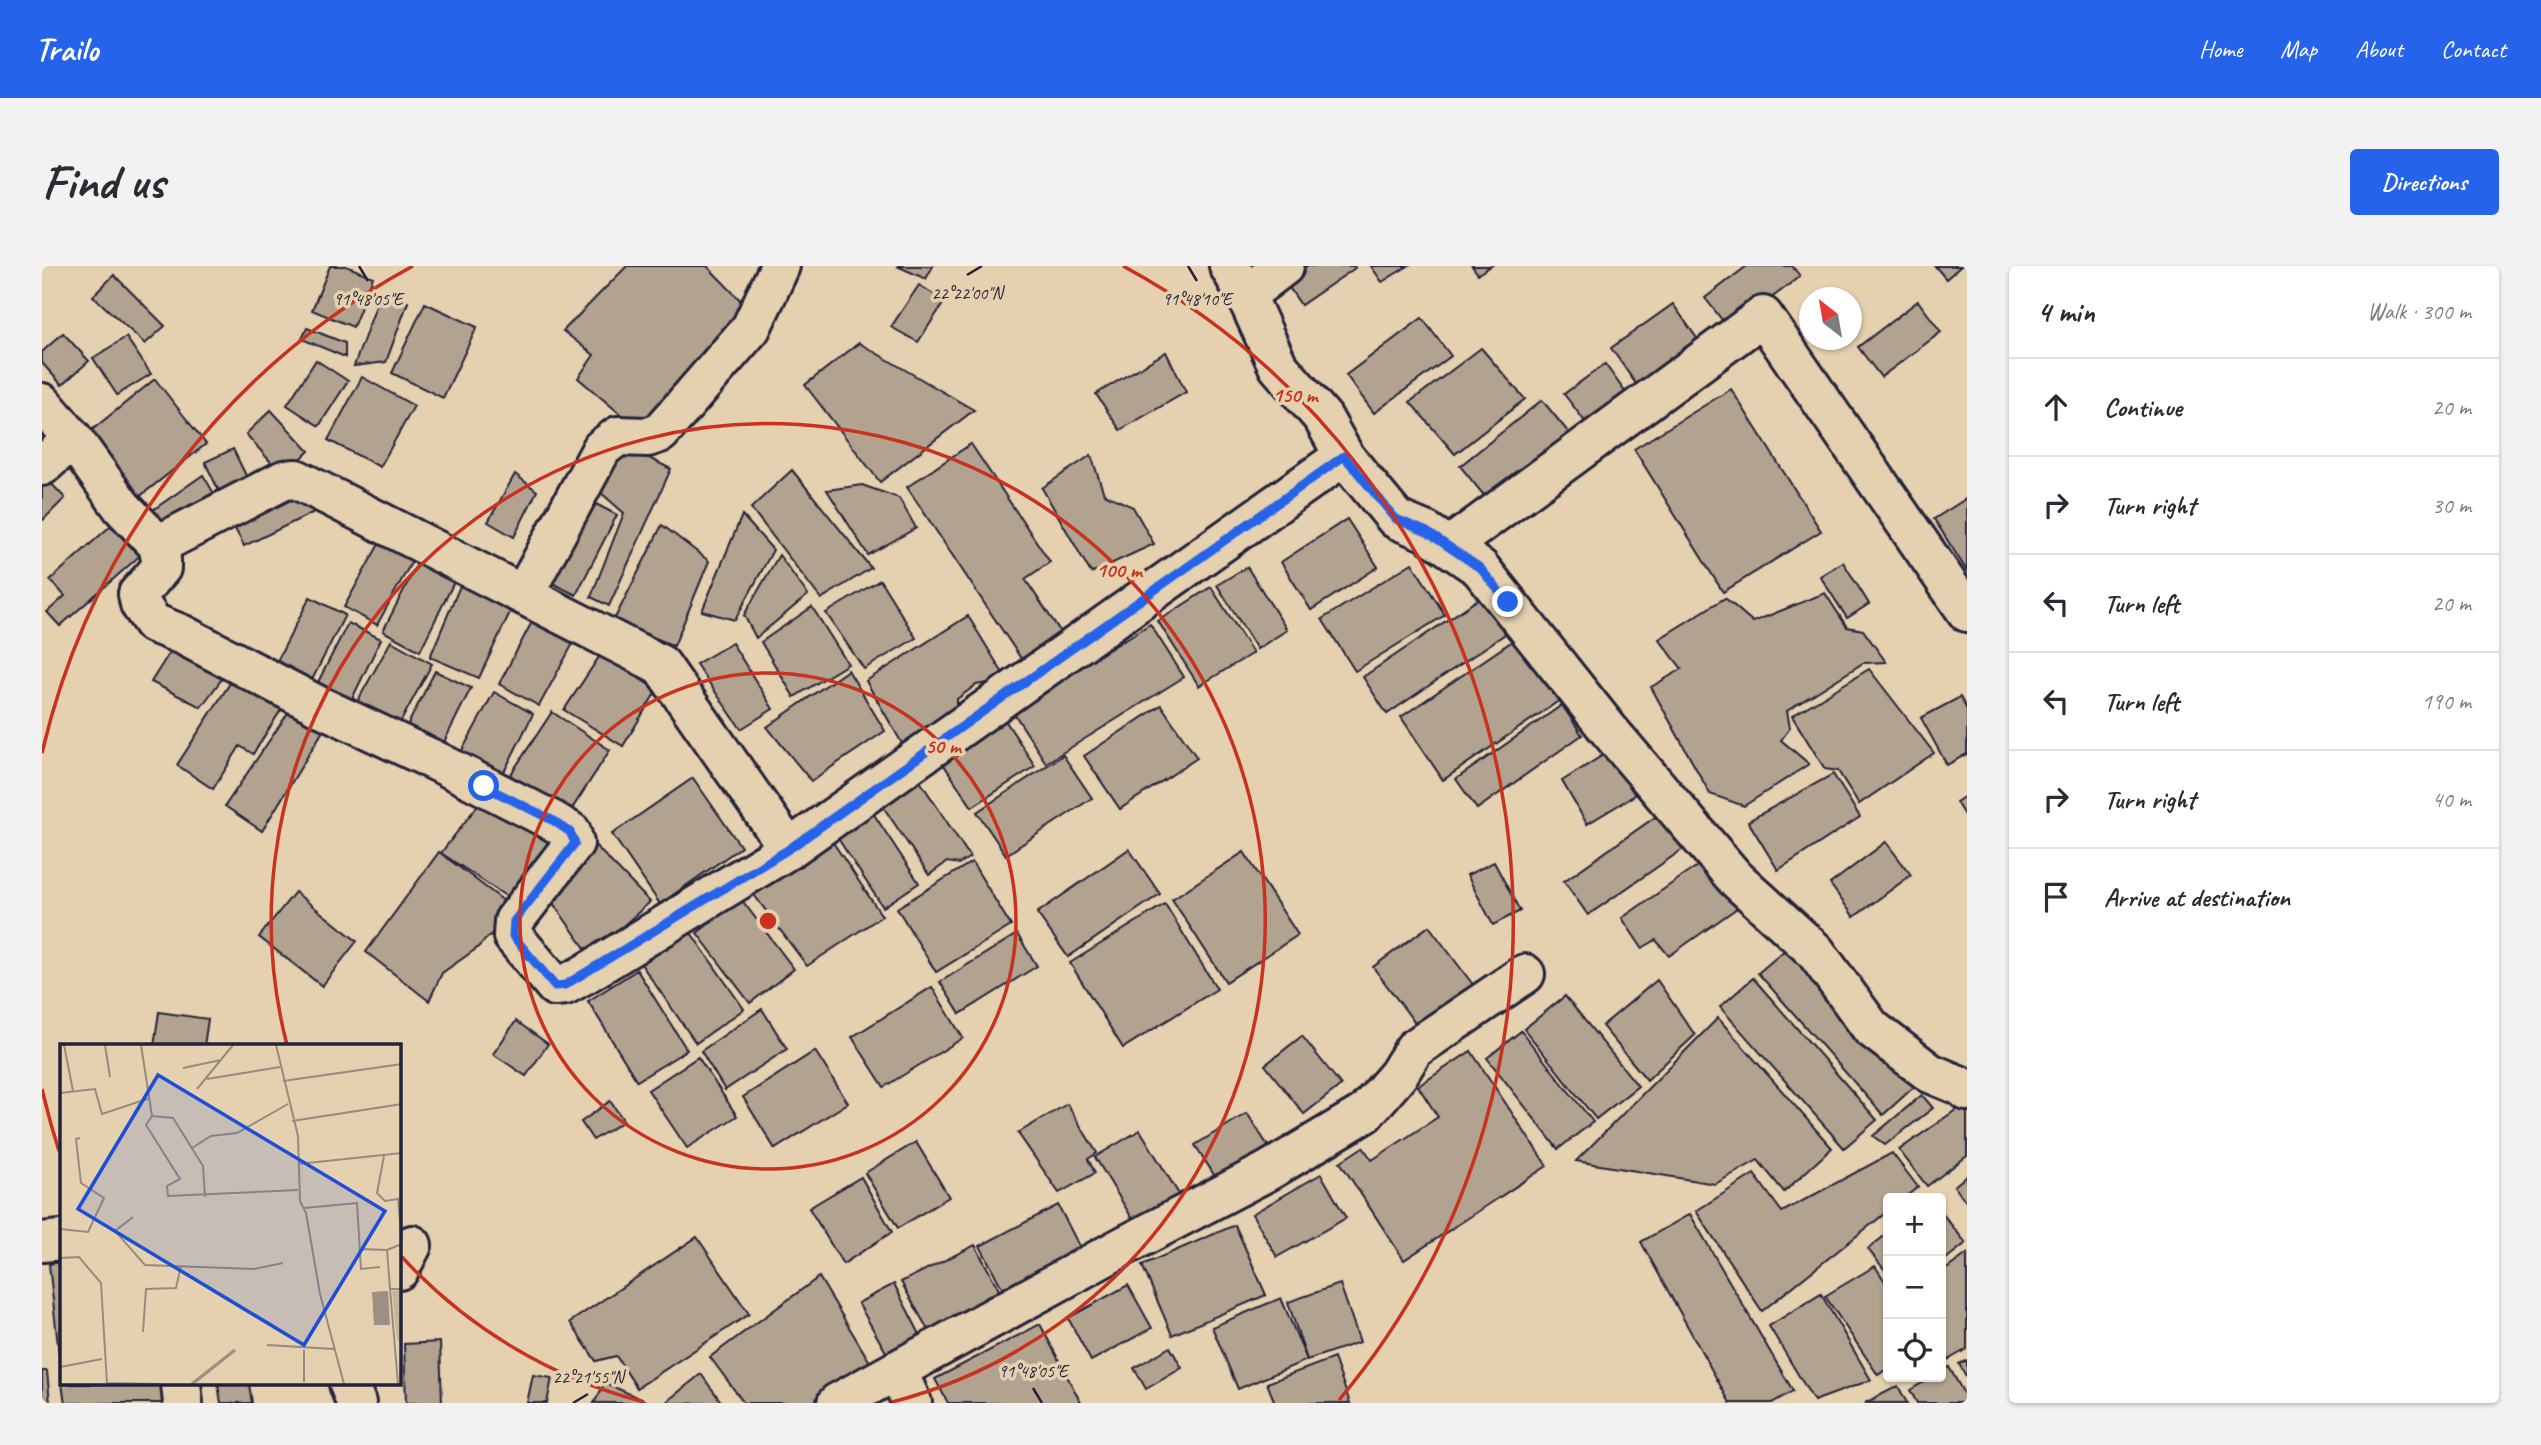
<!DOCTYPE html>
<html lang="en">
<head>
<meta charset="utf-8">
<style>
  :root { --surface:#fff; --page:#f2f2f3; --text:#2b2b33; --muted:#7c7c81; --line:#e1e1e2; --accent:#2563eb }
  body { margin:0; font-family:Caveat,sans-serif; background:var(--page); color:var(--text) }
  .controls { position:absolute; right:21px; bottom:21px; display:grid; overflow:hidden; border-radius:7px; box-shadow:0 2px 5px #0004 }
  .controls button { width:63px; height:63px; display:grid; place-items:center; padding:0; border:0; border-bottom:2px solid var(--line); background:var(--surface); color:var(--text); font:35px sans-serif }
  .compass { position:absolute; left:1757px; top:21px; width:63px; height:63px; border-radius:50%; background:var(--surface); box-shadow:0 2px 5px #0004; rotate:329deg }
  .stop { position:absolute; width:21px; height:21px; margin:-16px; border:5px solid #2563eb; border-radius:50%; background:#fff }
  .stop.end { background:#2563eb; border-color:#fff; box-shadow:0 2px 7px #0008 }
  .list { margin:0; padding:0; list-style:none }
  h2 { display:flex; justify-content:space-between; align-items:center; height:91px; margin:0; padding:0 28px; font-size:30px }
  h2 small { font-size:23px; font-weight:400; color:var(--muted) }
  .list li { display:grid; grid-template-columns:46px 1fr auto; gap:21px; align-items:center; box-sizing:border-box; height:98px; padding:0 28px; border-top:2px solid var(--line) }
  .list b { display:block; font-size:26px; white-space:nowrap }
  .list em { font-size:23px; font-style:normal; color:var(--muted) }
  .icon { flex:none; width:38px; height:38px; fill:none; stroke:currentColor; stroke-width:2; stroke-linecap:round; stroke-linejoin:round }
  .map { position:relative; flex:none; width:1925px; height:1137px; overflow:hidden; border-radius:7px }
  header { display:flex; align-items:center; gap:42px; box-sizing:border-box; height:98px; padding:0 35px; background:var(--accent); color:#fff }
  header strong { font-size:33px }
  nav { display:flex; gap:38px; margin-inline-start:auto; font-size:24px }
  .intro { display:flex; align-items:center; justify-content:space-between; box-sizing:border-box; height:168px; padding:0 42px }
  h1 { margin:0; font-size:49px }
  .button { padding:18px 32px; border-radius:7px; background:var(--accent); color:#fff; font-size:24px; font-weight:700 }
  main { display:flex; gap:42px; padding:0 42px }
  aside { flex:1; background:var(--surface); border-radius:7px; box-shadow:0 2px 5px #0004 }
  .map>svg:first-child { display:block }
  .building { fill:#b2a391; stroke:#22223b; stroke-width:2 }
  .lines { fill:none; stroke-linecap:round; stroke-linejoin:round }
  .minor-casing { stroke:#22223b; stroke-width:44 }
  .minor { stroke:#e5d1af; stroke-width:38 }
  .route { stroke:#2563eb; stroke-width:9 }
  .ticks { fill:none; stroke:#22223b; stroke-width:2.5 }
  .ring { fill:none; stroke:#c8321e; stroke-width:3.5 }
  .inset-river { fill:none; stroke:#9c9084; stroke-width:3.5 }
  .inset-road { fill:none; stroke:#978b81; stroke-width:2 }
  .view { fill:#1d4ed8; fill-opacity:0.15; stroke:#1d4ed8; stroke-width:3.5 }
  .inset-edge { fill:none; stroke:#22223b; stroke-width:3.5 }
  .ticks-label { font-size:18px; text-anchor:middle; fill:#22223b; stroke:#e5d1af; stroke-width:7; stroke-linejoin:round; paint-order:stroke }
  .centre { fill:#c8321e; stroke:#e5d1af; stroke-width:3.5 }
  .ring-label { font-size:21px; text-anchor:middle; font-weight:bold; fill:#c8321e; stroke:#e5d1af; stroke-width:7; stroke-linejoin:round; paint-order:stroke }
</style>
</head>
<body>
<header>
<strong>Trailo</strong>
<nav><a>Home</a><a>Map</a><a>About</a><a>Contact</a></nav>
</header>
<div class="intro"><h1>Find us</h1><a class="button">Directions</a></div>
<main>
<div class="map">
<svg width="1925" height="1137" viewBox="0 0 1925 1137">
  <rect width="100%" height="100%" fill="#e5d1af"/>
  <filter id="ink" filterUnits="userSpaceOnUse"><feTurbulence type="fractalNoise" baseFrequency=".0143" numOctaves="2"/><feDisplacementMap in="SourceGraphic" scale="14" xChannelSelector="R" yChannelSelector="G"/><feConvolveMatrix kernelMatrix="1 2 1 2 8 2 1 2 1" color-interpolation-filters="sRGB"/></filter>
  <g filter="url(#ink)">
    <g class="building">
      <path d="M288,0H304L331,11L311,61L270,44Z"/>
      <path d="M585,0H665L711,47L597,164L536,112L552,89L521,65Z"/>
      <path d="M855,0H891L884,13Z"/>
      <path d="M1182,0H1312L1313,2L1259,39L1242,14Z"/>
      <path d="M1329,0H1366L1340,16Z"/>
      <path d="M1430,0H1449L1436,8Z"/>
      <path d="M1705,0H1750L1758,10L1688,64L1663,32Z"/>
      <path d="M1893,0H1919L1904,13Z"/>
      <path d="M72,9L123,60L103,78L51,30Z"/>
      <path d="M877,19L903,35L876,76L849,61Z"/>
      <path d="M339,26L366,36L344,96L312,100Z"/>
      <path d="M1876,35L1899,66L1839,111L1816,81Z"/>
      <path d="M383,37L435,61L401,132L350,107Z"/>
      <path d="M1631,38L1661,81L1599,125L1569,82Z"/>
      <path d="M1380,52L1409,90L1332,147L1304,109Z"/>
      <path d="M265,62L303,77V91L260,73Z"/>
      <path d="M21,67L47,95L20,119L0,97V86Z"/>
      <path d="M84,71L109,108L75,129L51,92Z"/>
      <path d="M817,77L932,144L838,216L763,119Z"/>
      <path d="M1439,82L1483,133L1413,188L1368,136Z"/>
      <path d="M1124,86L1144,126L1078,164L1054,128Z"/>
      <path d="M274,94L306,115L277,160L245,139Z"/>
      <path d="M1563,98L1591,137L1551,166L1522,128Z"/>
      <path d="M320,111L372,140L338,201L286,174Z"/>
      <path d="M113,113L164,178L97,231L45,168Z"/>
      <path d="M1689,123L1779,265L1681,326L1592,183Z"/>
      <path d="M1500,134L1536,178L1453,243L1418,200Z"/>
      <path d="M229,144L267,185L241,210L204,168Z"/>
      <path d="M929,178L1008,296L983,313L1026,377L986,403L865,221Z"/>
      <path d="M581,179L629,203L567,340L549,331L582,247L557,225Z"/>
      <path d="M191,183L211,224L183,238L163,196Z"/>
      <path d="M1049,189L1062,228L1091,241L1112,278L1049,307L1000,222Z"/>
      <path d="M750,204L829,302L779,333L709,242Z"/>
      <path d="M473,208L495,225L472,271L446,256Z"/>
      <path d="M161,209L179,239L121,268L108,246Z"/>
      <path d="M5,213L23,232L0,255V217Z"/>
      <path d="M820,219L857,232L874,262L826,289L785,224Z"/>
      <path d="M260,221L272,246L202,280L189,255Z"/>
      <path d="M1925,232V305L1892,253Z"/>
      <path d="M552,237L575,249L534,329L510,317Z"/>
      <path d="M700,249L731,284L693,354L660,345Z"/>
      <path d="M1305,253L1336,301L1269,344L1239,296Z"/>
      <path d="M73,256L101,287L18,360L5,346L23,330L8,314Z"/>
      <path d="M620,259L667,295L632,380L572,354Z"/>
      <path d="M342,269L375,286L335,359L302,341Z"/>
      <path d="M737,289L766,329L714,372L702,349Z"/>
      <path d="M376,296L414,312L378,385L341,365Z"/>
      <path d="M1801,296L1827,338L1805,352L1778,310Z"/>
      <path d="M1370,297L1403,349L1313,405L1280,353Z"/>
      <path d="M1205,301L1245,364L1215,383L1175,319Z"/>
      <path d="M838,314L874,372L822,403L784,347Z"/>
      <path d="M420,315L471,340L437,412L388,391Z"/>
      <path d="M1169,321L1211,387L1157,420L1116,355Z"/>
      <path d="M1447,326L1472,362L1345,448L1321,411Z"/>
      <path d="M1783,327L1805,361L1821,364L1844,396L1821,397L1745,445L1748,462L1739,474L1767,498L1702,540L1668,528L1609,421L1640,403L1617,373L1683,332L1711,356Z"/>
      <path d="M268,331L303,349L269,416L234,397Z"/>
      <path d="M770,341L806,398L752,431L719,376Z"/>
      <path d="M926,350L965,414L934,419L915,433V444L861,479L824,415Z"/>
      <path d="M492,352L533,374L497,440L457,418Z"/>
      <path d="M306,357L339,373L308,437L274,420Z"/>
      <path d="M1108,358L1142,411L1004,497L970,444Z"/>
      <path d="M1475,372L1518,434L1401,514L1359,451Z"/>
      <path d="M136,373L185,406L159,441L109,416Z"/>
      <path d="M349,375L390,398L352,468L310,445Z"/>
      <path d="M690,377L731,443L699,463L654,398Z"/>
      <path d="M559,388L615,424L581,480L522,444Z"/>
      <path d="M1827,403L1892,487L1817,538L1796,505L1783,503L1750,450Z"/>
      <path d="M806,404L843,465L769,515L725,461Z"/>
      <path d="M196,405L244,436L211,488L198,480L171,523L135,499Z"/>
      <path d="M393,405L429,422L396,488L360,470Z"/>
      <path d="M452,426L491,448L454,522L412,499Z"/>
      <path d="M1918,431L1925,444V488L1905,499L1879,452Z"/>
      <path d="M1119,439L1155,492L1078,543L1042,490Z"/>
      <path d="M1520,439L1540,469L1435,543L1414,513Z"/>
      <path d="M250,441L284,460L220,565L183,540Z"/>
      <path d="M510,446L568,484L524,552L465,514Z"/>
      <path d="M961,451L993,500L930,541L898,493Z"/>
      <path d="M1566,486L1593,529L1545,558L1520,515Z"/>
      <path d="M1021,489L1050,532L964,589L935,546Z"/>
      <path d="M1791,508L1818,551L1736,604L1706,555Z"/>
      <path d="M651,512L699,581L618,638L570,568Z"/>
      <path d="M878,515L928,591L917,598L905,596L887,609L840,539Z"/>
      <path d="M446,526L512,578L473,636L399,587Z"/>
      <path d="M1925,529V554L1914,536Z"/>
      <path d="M829,544L877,617L841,641L793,568Z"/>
      <path d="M1619,547L1644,581L1546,649L1522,615Z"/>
      <path d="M543,569L608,636L548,689L501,623Z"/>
      <path d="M786,569L840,650L765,700L707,622Z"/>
      <path d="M1844,576L1869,609L1812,651L1788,618Z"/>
      <path d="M1087,583L1118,628L1026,691L995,647Z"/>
      <path d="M397,586L474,644L434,683L400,707L387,735L324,686Z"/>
      <path d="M1202,586L1256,669L1184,716L1130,633Z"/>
      <path d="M930,596L969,660L894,706L855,642Z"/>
      <path d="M1452,596L1478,645L1451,659L1425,609Z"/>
      <path d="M1661,596L1695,642L1627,690L1614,674L1600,682L1580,652Z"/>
      <path d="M253,626L315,675L280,720L217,671Z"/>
      <path d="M699,633L752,703L708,737L655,667Z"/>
      <path d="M1123,638L1175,723L1081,782L1028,697Z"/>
      <path d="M1387,660L1435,724L1379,765L1331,701Z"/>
      <path d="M647,664L702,743L654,777L599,698Z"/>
      <path d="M975,668L995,700L918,748L898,716Z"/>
      <path d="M1750,678L1874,819L1841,849L1716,707Z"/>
      <path d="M595,704L645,784L595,815L546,735Z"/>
      <path d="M1711,712L1835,854L1802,882L1678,741Z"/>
      <path d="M1615,714L1653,769L1605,814L1560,760Z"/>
      <path d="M890,721L921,772L842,821L810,771Z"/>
      <path d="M1523,730L1596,820L1554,853L1482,763Z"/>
      <path d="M720,743L745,783L683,824L659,785Z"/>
      <path d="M117,746L166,753L162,780H112Z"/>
      <path d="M1676,752L1790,882L1742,926L1716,894L1673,918L1534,895Z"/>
      <path d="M474,755L506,778L484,810L451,788Z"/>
      <path d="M1479,765L1551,856L1516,883L1445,792Z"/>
      <path d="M1260,770L1299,819L1262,848L1223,799Z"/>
      <path d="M773,785L806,837L733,883L701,831Z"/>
      <path d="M1429,785L1505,900L1362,994L1298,896L1321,881L1330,894L1396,851L1376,820Z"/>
      <path d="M656,791L695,850L645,882L606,824Z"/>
      <path d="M1880,829L1891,842L1843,879L1831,870Z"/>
      <path d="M568,835L582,855L551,874L539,856Z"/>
      <path d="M1025,838L1055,887L1046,893L1053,907L1017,927L976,867Z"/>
      <path d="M1918,841L1925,847V890L1885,920L1857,884Z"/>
      <path d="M1205,847L1233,891L1181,923L1153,879Z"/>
      <path d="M1098,864L1144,940L1099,967L1053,891Z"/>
      <path d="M874,876L907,931L856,962L823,907Z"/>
      <path d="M1850,887L1876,921L1862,932H1846V945L1720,1045L1654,945L1712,908L1740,946Z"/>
      <path d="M1279,908L1304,952L1235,991L1210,948Z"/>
      <path d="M1925,910V937L1912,920Z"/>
      <path d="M819,911L850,966L801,998L767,942Z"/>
      <path d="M1016,939L1045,995L968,1037L938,980Z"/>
      <path d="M1899,946L1924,977L1899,997Z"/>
      <path d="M1648,948L1751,1125L1730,1137H1688L1599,976Z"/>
      <path d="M1193,959L1224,1029L1130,1069L1100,999Z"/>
      <path d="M1846,967V1008L1826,983Z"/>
      <path d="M655,971L707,1048L595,1122L574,1090L554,1095L528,1056Z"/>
      <path d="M933,979L964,1037L893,1076L859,1016Z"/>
      <path d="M1925,988V1083L1904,1095L1899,1086V1007Z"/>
      <path d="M19,996V1107L7,998Z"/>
      <path d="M1833,1000L1846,1020V1102L1836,1109L1783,1030Z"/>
      <path d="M777,1011L832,1103L780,1137H702L668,1091Z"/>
      <path d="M852,1018L884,1080L852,1100L816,1037Z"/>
      <path d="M1298,1018L1318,1076L1265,1094L1246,1036Z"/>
      <path d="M1086,1019L1110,1062L1049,1095L1026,1052Z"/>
      <path d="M1779,1028L1829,1114L1772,1135L1727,1060Z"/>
      <path d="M1239,1032L1265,1094L1196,1123L1170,1061Z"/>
      <path d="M998,1058L1039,1137H906L893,1113Z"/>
      <path d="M398,1076L400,1137H364L362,1078Z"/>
      <path d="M1128,1081L1140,1102L1104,1123L1092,1102Z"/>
      <path d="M1292,1092L1308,1137H1233L1225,1117Z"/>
      <path d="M1925,1094V1112L1917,1098Z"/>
      <path d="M1907,1101L1925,1133V1137H1875L1868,1124L1890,1111H1899V1106Z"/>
      <path d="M0,1105H5L8,1137H0Z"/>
      <path d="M659,1108L680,1137H623Z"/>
      <path d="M491,1109L510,1112L505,1137H485Z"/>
      <path d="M563,1117L608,1137H552Z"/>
      <path d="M20,1118H125L127,1137H23Z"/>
      <path d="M176,1118H207L210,1137H179Z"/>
      <path d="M1856,1120L1865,1137H1823Z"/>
    </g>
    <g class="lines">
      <g class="minor-casing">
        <g id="minor">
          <path d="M1187,0L1204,29L1236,100L1281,152L1302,190L1354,253L1385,266L1438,302L1566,463L1693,612L1773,685L1829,762L1888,807L1919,820L1925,825"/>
          <path d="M1204,29L1242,0"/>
          <path d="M0,137L31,173L80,241L116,279L119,293V302L96,328L98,338L111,357L141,369L277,440L396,496L511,555L529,566L532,577L472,655L471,670L513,720L523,719L543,708L747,583L1302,190"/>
          <path d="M0,200L31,173"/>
          <path d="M116,279L242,214L254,213L619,399L747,583"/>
          <path d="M1408,280L1721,50L1925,346"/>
          <path d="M482,328L560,182L576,170L606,171L618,167L709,62L738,0"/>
          <path d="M0,976L19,974"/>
          <path d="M357,1004L370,979"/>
          <path d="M855,1104L870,1137"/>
          <path d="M139,1118L141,1137"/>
          <path d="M307,1118L314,1137"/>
          <path d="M795,1137L1082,980L1226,905L1323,847L1356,809L1372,783L1483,708"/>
        </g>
      </g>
      <use href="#minor" class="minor"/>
    </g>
  </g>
  <g class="lines" filter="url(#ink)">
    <path class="route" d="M442,520L512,555L528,566L533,577L472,655L471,670L513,720L523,719L747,583L1302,190L1354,253L1385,266L1438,302L1466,336"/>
  </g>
  <path class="ticks" d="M317,0L326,15M1146,0L1155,15M925,9L940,0M991,1122L1000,1137M531,1137L546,1128"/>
  <g class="ring">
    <circle cx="726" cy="655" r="248"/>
    <path d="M602 1136A497 497 0 0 1 360 991M245 779A497 497 0 1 1 850 1136"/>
    <path d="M17 885A745 745 0 0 1 0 823M0 487A745 745 0 0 1 371 0M1081 0A745 745 0 0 1 1297 1134"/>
  </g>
  <g transform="translate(18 778)">
    <rect width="341" height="341" fill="#e5d1af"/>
    <path d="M341,246V297H337L332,247Z" fill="#c6b59c"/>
    <path d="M328,247L330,281H314L312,248Z" fill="#9c9084"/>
    <path class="inset-river" d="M132,340L175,306"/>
    <path class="inset-road" d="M4,1L13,47M45,1L50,33M81,1L92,72L86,81L120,135L107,142L108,152L238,146M216,1L238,92L240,157L246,169L260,250L284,340M123,24L161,16M147,35L220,23M223,37L342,20M137,45L173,1M0,49L35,45L42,70L90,54M92,72L113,74L143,122L145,153M232,77L342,60M132,104L151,92L177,89L228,60M324,112L317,149L325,157L338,155L342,198M238,120L342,109M244,164L297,159L301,225L320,223M73,173L55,187L85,221L194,225L223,219M0,185L28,188L44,154L21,139L16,95L20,94M300,205L327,206L342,200M327,206L330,245H342M0,214L19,213L41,239L47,340M330,245L338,340M83,288L86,245L116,244L121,222M207,301L274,305M244,306V338M0,323L42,315M47,339L99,340"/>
    <path class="view" d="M98,31L325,167L244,301L18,165Z"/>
    <rect width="341" height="341" class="inset-edge"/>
  </g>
  <g class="ticks-label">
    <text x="925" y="33">22°22'00"N</text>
    <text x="326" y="39">91°48'05"E</text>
    <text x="1155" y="39">91°48'10"E</text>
    <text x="991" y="1111">91°48'05"E</text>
    <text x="546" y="1117">22°21'55"N</text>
  </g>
  <circle cx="726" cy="655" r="10" class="centre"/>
  <g class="ring-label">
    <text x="1253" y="136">150 m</text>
    <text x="1077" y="311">100 m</text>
    <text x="901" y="487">50 m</text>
  </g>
</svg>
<div class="controls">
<button>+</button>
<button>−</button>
<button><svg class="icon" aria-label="locate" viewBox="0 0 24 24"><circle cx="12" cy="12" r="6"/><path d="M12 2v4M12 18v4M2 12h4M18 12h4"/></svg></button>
</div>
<svg class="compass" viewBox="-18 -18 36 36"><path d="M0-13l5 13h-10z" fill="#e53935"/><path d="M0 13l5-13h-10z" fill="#7c7c81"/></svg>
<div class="stop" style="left:442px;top:520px"></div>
<div class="stop end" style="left:1466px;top:336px"></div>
</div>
<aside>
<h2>4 min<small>Walk · 300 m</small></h2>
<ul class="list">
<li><svg class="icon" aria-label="ahead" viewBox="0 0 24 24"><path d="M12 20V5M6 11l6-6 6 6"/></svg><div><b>Continue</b></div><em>20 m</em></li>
<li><svg class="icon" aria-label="right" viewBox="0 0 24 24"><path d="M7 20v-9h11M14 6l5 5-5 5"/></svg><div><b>Turn right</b></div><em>30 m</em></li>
<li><svg class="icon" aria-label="left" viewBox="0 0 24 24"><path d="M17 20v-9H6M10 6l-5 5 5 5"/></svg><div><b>Turn left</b></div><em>20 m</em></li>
<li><svg class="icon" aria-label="left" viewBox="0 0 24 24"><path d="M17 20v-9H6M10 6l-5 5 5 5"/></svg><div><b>Turn left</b></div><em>190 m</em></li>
<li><svg class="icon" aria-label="right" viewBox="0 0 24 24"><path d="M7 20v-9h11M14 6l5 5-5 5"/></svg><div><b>Turn right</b></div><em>40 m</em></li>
<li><svg class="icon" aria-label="arrive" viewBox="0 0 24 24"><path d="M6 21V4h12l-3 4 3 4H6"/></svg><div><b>Arrive at destination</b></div></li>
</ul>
</aside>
</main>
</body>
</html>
